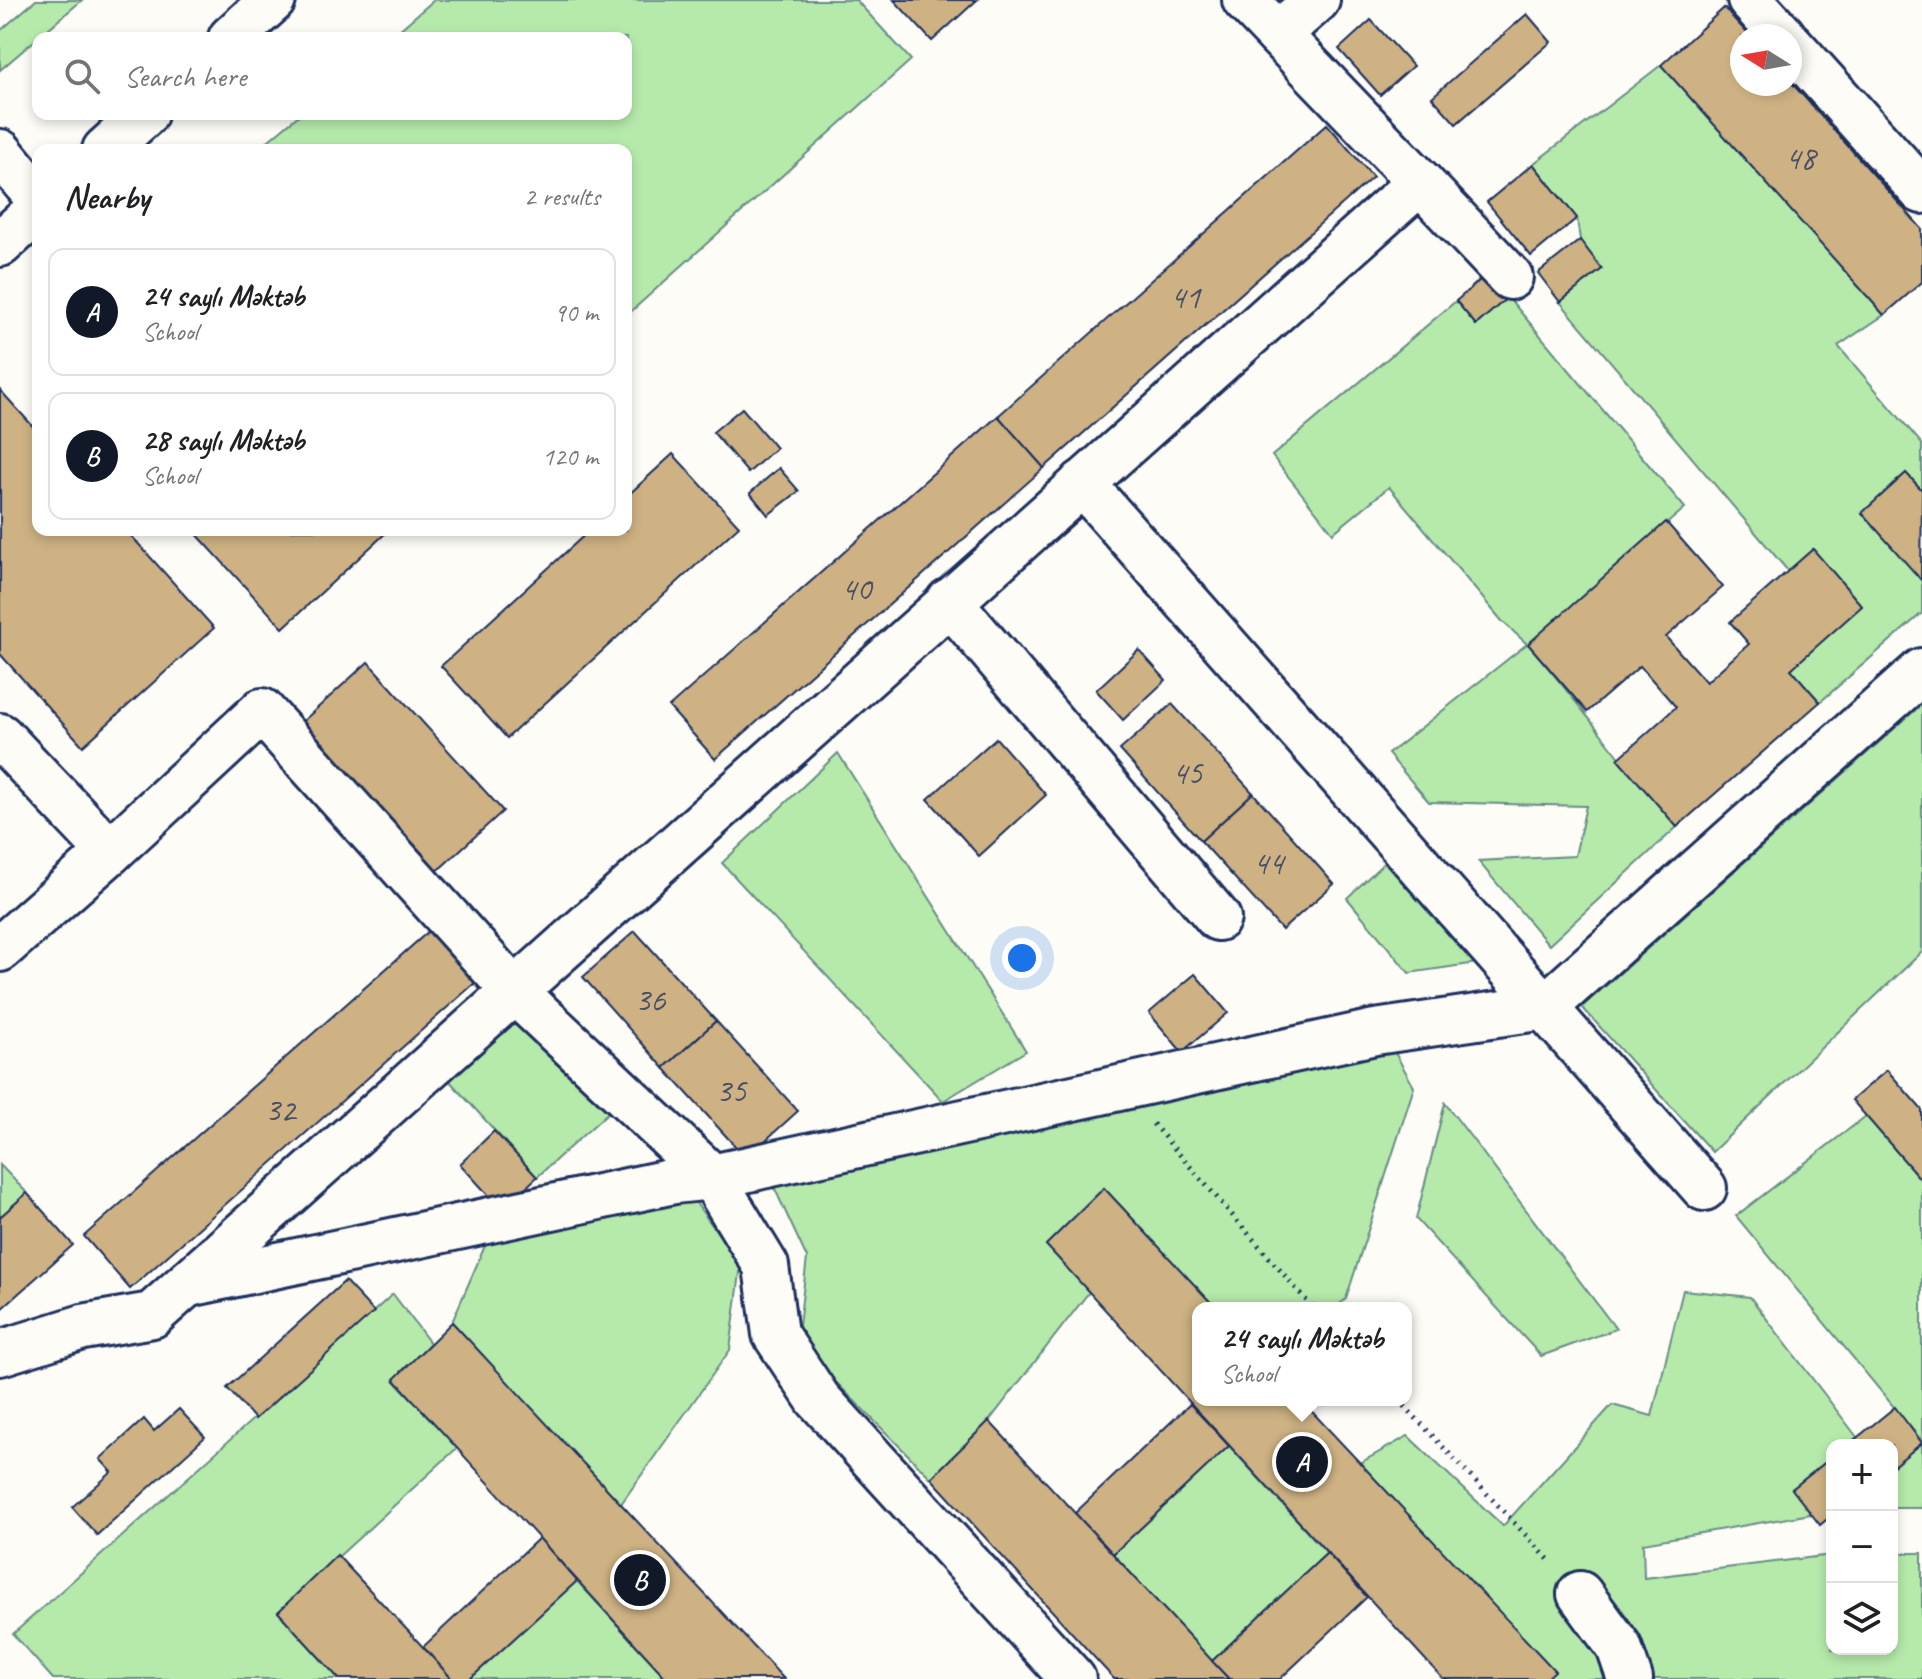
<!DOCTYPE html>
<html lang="en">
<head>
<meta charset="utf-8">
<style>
  :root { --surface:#fff; --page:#f6f6f6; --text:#202124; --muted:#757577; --line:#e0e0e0; --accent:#111827 }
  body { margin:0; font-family:Caveat,sans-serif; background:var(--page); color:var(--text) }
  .controls { position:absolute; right:24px; bottom:24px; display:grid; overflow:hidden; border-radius:16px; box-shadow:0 4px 12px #0003 }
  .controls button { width:72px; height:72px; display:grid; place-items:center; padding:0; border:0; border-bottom:2px solid var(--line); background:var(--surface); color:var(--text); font:40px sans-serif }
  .compass { position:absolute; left:1730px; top:24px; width:72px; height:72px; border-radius:50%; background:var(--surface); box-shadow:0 4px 12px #0003; rotate:281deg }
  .you { position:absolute; left:1022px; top:958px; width:28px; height:28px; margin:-20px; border:6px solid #fff; border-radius:50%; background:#1a73e8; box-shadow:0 0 0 12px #1a73e833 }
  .badge { display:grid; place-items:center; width:52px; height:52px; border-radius:50%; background:var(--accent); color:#fff; font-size:26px; font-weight:700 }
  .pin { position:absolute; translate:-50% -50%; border:4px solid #fff; box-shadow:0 2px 8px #0006 }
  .popup { position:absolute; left:1192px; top:1302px; width:220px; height:104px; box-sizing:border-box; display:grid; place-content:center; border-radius:16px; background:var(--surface); filter:drop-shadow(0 2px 6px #0005); font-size:26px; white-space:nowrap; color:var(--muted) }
  .popup b { font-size:30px; color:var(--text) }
  .popup::after { content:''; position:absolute; left:50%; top:100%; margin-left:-16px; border:16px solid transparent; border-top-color:var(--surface) }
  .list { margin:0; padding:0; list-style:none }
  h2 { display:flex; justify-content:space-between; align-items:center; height:104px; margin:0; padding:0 32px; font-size:34px }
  h2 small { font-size:26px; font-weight:400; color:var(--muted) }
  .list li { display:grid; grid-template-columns:52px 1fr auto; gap:24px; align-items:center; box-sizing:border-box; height:128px; margin:0 16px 16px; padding:0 16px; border:2px solid var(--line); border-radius:16px }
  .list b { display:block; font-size:30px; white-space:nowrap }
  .list p { margin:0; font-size:26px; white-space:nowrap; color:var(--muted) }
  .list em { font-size:26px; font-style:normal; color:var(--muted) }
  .icon { flex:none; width:44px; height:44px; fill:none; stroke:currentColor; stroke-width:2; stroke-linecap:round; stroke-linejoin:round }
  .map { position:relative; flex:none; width:1922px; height:1679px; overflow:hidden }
  .search { position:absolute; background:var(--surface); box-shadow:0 4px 12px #0003; left:32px; top:32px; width:600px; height:88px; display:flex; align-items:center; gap:20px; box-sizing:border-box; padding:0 28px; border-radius:16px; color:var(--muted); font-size:30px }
  .panel { position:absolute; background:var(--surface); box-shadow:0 4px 12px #0003; left:32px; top:144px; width:600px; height:392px; border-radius:16px }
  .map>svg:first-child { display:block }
  .green { fill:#b6eaab; stroke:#688c84; stroke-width:2 }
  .building { fill:#ceb283; stroke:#1b2f5e; stroke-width:2 }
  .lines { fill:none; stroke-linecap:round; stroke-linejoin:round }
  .minor-casing { stroke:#1b2f5e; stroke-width:50 }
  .path { stroke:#1b2f5e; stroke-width:5; stroke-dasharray:2 6; stroke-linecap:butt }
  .minor { stroke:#fdfcf7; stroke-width:44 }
  .labels { text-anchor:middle; stroke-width:6; stroke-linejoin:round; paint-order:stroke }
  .number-label { font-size:34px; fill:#485067 }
</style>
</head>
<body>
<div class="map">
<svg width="1922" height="1679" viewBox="0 0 1922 1679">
  <rect width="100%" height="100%" fill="#fdfcf7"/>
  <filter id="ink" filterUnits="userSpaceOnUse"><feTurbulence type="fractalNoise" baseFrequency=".0125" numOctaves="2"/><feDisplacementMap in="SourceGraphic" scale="16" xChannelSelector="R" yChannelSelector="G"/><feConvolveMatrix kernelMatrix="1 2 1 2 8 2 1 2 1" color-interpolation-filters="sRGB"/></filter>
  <g filter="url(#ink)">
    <g class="green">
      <path d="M36,0H82L0,70V31Z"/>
      <path d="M434,0H856L911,60L626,316V150H257L300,114H626V38H390Z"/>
      <path d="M1661,65L1884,315L1838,346L1922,444V490L1906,473L1862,513L1922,579V613L1820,702L1791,669L1862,606L1813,550L1788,571L1560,302L1602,269L1580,240L1577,218L1533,164Z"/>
      <path d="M1508,297L1685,508L1528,644C1580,704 1625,767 1677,827L1549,945L1478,861L1575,856L1586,806L1429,802L1388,754L1527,644L1502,621L1389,487L1333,533L1272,456L1456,301L1476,325Z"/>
      <path d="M1922,704V952L1712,1152L1582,1007Z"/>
      <path d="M838,753L1026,1051L943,1101L722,863Z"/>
      <path d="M1390,857L1477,963L1409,973L1347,898Z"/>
      <path d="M525,1007L613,1108L537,1177L447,1078Z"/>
      <path d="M1388,1040L1414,1087L1346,1299L1335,1308H1216L1104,1188L1046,1245L1089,1292L989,1421L931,1478L797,1343L807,1258L767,1172Z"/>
      <path d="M1445,1103L1616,1329L1541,1356L1416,1219Z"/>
      <path d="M1866,1116L1922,1181V1441L1736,1216Z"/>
      <path d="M0,1165L27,1193L0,1217Z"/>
      <path d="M685,1188L741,1265L730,1350L621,1504L452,1322L494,1225Z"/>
      <path d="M1683,1290L1750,1297L1857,1437L1848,1445H1832V1457L1792,1489L1811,1514L1643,1543L1644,1578L1832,1555V1649H1892V1553H1922V1679H1546L1554,1671L1360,1463L1408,1436L1503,1526L1612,1405L1652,1416Z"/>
      <path d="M393,1294L430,1343L394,1380L457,1448L278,1612L339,1679H53L13,1634Z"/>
      <path d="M1922,1443V1508H1892V1467Z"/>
      <path d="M1229,1446L1327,1553L1212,1661L1113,1554Z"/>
      <path d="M577,1581L667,1679H470Z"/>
    </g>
    <g class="building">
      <path d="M894,0H977L932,41Z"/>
      <path d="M1724,8L1750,36H1742V84L1790,81L1922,229V282L1884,315L1661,65Z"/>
      <path d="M1527,14L1551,42L1456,124L1432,97Z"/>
      <path d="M1371,20L1413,66L1380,95L1339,49Z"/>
      <path d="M1327,124L1373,177L1044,468L998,416Z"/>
      <path d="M1533,164L1577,218L1531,256L1487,202Z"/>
      <path d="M1580,240L1602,269L1560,302L1538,273Z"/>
      <path d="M1488,273L1508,297L1476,325L1456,301Z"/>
      <path d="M0,390L38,432V530H126L214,628L83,746L0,654Z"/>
      <path d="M742,408L776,448L748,473L713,432Z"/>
      <path d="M998,416L1044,468L715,759L669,707Z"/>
      <path d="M673,454L739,526L507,738L441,666L590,530H626V497Z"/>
      <path d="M779,468L799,491L768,515L750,493Z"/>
      <path d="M1906,473L1922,490L1921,580L1862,513Z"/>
      <path d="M1666,522L1723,587L1666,637L1706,682L1749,644L1730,622L1813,549L1862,606L1791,669L1820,702L1677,827L1618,759L1676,707L1640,666L1587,712L1528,644Z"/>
      <path d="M193,530H389L283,628Z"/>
      <path d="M1139,650L1166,680L1123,720L1096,690Z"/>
      <path d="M368,662L503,811L436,872L302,722Z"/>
      <path d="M1172,704L1253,793L1201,841L1120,750Z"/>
      <path d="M996,738L1046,795L979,856L928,799Z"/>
      <path d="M1253,793L1334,884L1282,930L1201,841Z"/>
      <path d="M430,930L476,982L130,1289L84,1236Z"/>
      <path d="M635,931L716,1021L664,1068L583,977Z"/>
      <path d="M1195,974L1228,1013L1182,1052L1149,1013Z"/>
      <path d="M716,1021L798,1111L746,1158L664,1068Z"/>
      <path d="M1887,1070L1922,1110V1181L1852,1100Z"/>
      <path d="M494,1131L537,1177L502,1210L460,1164Z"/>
      <path d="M1104,1188L1216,1308H1198V1400H1301L1555,1671L1546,1679H1443L1046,1245Z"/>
      <path d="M27,1193L73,1245L0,1310V1217Z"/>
      <path d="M345,1281L374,1312L255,1419L227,1388Z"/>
      <path d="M452,1322L621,1504L784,1679H667L394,1379Z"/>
      <path d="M1190,1404L1229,1446L1113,1554L1075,1513Z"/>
      <path d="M1895,1407L1922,1443L1892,1467V1445H1848Z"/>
      <path d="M179,1409L205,1437L97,1535L72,1507L112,1472L100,1459L144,1419L154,1431Z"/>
      <path d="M989,1421L1113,1554L1229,1679H1114L931,1478Z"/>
      <path d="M1832,1457V1515L1820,1525L1792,1489Z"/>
      <path d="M539,1538L577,1581L470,1679H452L423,1647Z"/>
      <path d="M1327,1553L1367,1597L1280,1679H1229L1212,1661Z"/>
      <path d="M337,1555L423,1647L452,1679H339L278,1612Z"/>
    </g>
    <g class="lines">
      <g class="minor-casing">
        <g id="minor">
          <path d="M1750,0L1783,36"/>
          <path d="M1278,34L1317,0"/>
          <path d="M231,38L273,0"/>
          <path d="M1790,44L1922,191"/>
          <path d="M105,150L145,114"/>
          <path d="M0,152L38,198"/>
          <path d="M1420,182L1510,277"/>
          <path d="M0,244L38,210"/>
          <path d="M1082,483L1704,1188"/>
          <path d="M949,601L1218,918"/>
          <path d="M0,736L110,852L262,711L513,990L712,1177L766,1266L775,1334L818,1399L1073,1679"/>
          <path d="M0,949L110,852"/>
          <path d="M189,1284L674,1181L712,1177L1375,1032L1545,1007L1922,671"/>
          <path d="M0,1353L83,1327L152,1315L1420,182L1245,0"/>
          <path d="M1580,1594L1619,1647L1630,1679"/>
        </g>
      </g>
      <g class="path">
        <path d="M1153,1124L1313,1308"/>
        <path d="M1399,1400L1551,1562"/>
      </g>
      <use href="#minor" class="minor"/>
    </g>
  </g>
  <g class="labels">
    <g class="number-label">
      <text x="1800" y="169">48</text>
      <text x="1185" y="308">41</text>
      <text x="856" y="600">40</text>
      <text x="1187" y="784">45</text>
      <text x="1268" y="874">44</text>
      <text x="650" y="1011">36</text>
      <text x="731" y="1102">35</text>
      <text x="280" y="1121">32</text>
    </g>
  </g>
</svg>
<div class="controls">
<button>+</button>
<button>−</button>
<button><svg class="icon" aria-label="layers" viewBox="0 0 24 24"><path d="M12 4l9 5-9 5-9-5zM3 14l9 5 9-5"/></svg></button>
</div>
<svg class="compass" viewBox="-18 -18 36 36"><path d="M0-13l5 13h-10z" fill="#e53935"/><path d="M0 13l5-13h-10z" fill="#757577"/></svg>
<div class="you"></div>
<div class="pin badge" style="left:1302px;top:1462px">A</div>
<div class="popup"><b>24 saylı Məktəb</b>School</div>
<div class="pin badge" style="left:640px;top:1580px">B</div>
<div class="search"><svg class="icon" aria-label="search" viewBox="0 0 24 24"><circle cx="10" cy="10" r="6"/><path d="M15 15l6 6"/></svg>Search here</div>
<section class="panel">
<h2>Nearby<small>2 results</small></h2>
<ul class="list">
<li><span class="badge">A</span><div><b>24 saylı Məktəb</b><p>School</p></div><em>90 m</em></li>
<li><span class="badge">B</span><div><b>28 saylı Məktəb</b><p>School</p></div><em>120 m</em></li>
</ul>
</section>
</div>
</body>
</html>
